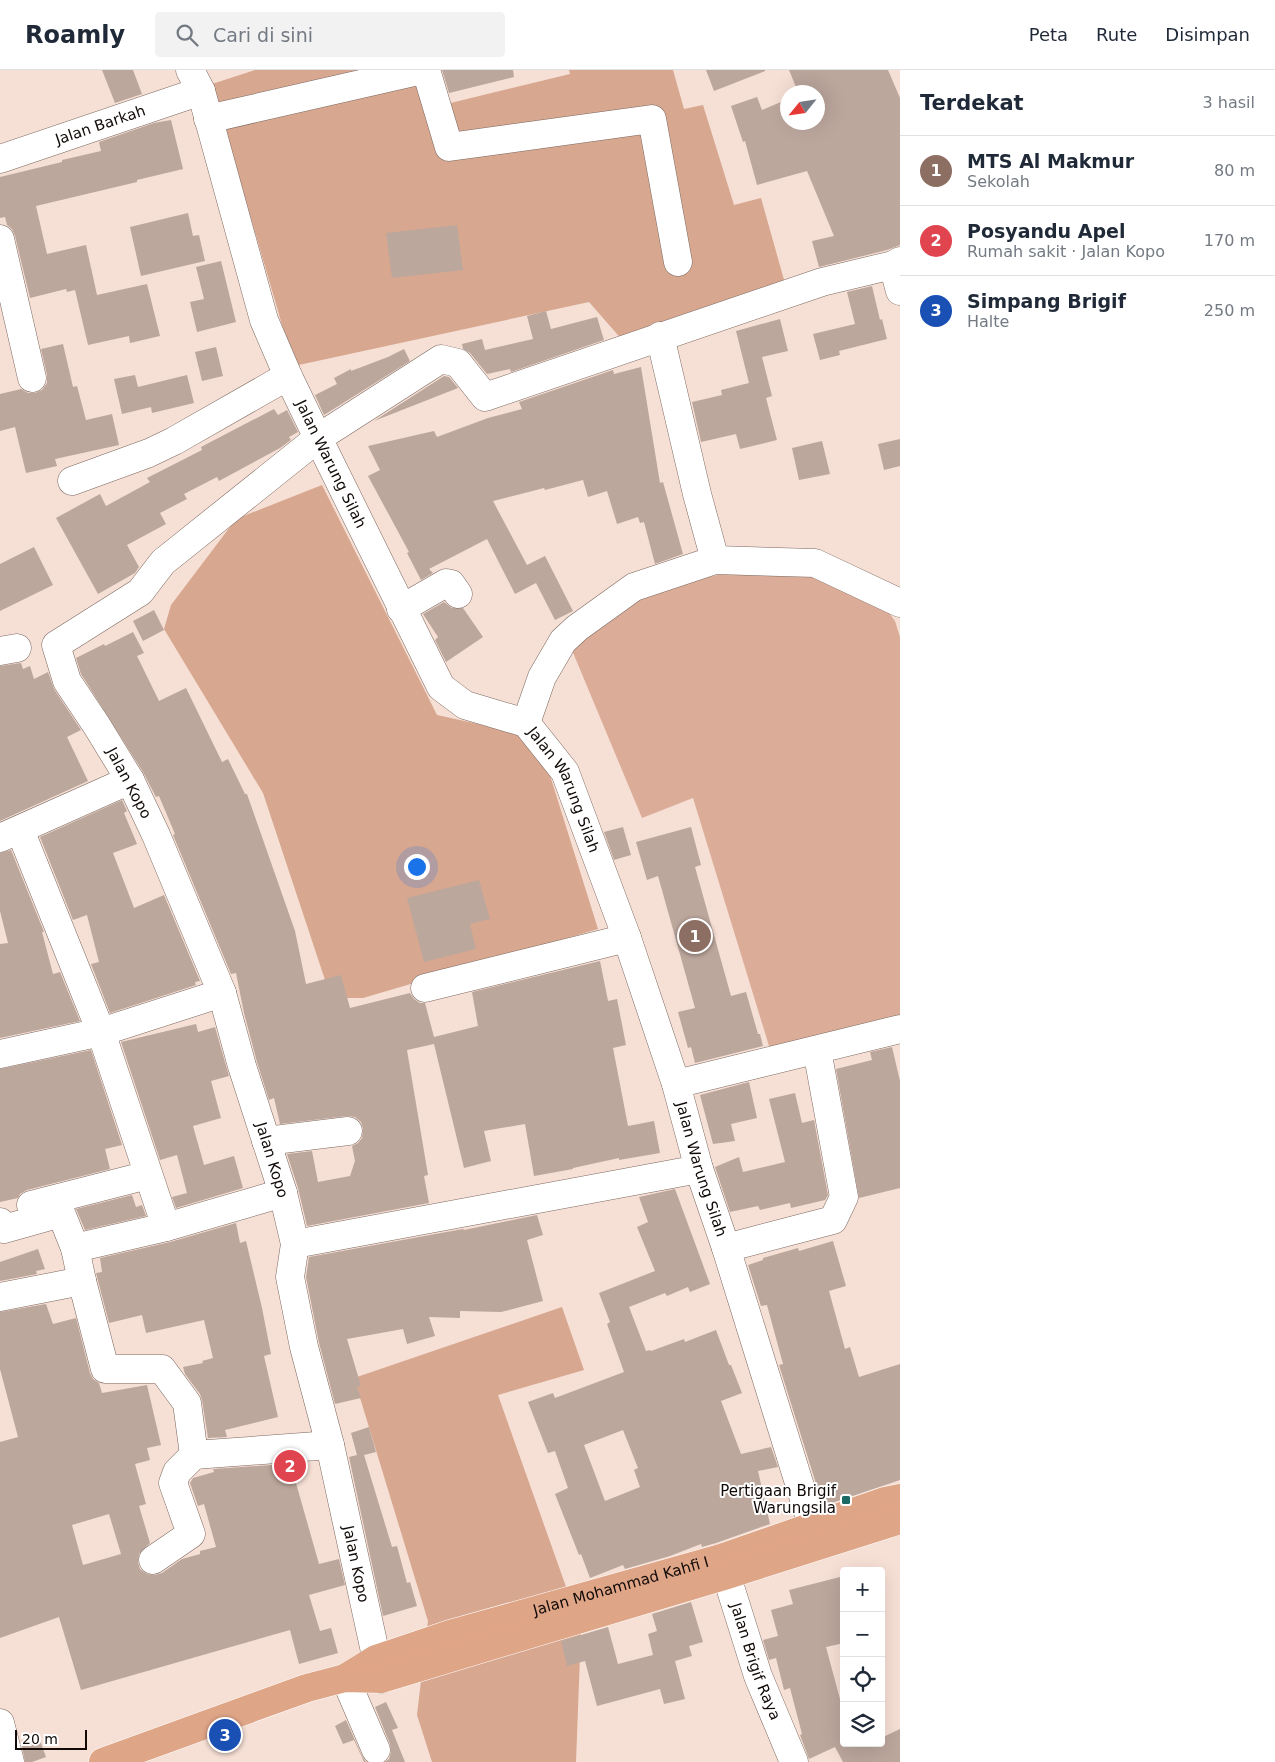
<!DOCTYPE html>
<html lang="id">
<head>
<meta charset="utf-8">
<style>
  :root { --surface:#fff; --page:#f2f2f3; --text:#1f2937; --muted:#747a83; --line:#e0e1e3; --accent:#ea580c }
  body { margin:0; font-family:"DejaVu Sans",sans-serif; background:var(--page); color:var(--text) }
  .controls { position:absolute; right:15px; bottom:15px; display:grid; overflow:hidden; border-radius:5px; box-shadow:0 5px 20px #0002 }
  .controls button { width:45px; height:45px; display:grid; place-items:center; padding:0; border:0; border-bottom:1px solid var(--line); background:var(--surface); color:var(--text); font:25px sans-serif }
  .compass { position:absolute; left:780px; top:15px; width:45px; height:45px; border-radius:50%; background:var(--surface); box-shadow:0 5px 20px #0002; rotate:240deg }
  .scale { position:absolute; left:15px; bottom:12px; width:72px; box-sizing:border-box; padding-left:5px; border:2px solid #110a07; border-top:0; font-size:14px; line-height:18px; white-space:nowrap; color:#110a07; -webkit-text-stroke:4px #fff; paint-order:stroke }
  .you { position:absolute; left:416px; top:796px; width:18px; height:18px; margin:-12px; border:4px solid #fff; border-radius:50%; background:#1a73e8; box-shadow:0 0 0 8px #1a73e833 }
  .badge { display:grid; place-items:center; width:32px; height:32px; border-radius:50%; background:var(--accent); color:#fff; font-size:16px; font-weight:700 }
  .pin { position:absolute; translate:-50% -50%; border:2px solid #fff; box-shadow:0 1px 5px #0006 }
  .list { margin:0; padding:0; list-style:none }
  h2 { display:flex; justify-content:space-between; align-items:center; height:65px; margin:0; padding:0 20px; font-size:21px }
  h2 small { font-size:16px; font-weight:400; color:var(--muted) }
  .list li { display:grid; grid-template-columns:32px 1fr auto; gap:15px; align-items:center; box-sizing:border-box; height:70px; padding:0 20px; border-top:1px solid var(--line) }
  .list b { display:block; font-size:19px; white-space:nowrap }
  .list p { margin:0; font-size:16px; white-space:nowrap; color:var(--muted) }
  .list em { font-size:16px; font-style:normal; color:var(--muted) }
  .icon { flex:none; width:28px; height:28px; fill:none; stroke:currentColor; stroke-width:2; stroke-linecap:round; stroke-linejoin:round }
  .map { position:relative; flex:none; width:900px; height:1692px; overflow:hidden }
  header { display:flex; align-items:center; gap:30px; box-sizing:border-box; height:70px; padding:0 25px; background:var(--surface); border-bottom:1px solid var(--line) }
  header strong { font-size:24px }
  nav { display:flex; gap:28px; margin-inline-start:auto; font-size:18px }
  .search { width:350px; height:45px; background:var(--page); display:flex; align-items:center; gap:12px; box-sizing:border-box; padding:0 18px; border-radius:5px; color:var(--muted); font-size:19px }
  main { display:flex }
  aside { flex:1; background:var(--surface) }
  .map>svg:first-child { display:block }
  .green { fill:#dbad98 }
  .forest { fill:#d7a790 }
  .building { fill:#bca79d; fill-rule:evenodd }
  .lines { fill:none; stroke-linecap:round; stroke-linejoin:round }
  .minor-casing { stroke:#7b685f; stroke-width:29 }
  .major-casing { stroke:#fff; stroke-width:29 }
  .minor { stroke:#fff; stroke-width:28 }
  .major { stroke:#dfa587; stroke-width:28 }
  .poi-dot { fill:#1b6864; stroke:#fff; stroke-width:2 }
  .labels { text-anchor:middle; stroke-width:4; stroke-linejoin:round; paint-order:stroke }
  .street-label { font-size:15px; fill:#110a07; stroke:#fff }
  .poi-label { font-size:15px; fill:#110a07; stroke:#fff; text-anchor:end }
</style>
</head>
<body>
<header>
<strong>Roamly</strong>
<div class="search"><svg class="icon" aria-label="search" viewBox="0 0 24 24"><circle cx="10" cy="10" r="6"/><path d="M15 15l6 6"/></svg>Cari di sini</div>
<nav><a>Peta</a><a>Rute</a><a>Disimpan</a></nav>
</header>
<main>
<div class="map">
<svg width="900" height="1692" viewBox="0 0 900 1692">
  <rect width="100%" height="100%" fill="#f6dfd5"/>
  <path class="green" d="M750,497L792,499L876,525L895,551L900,567V955L773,989L693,728L642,748L569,573L632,532L685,513Z"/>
  <g class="forest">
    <path d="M255,0H424L434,37L570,4L569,0H673L684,39L703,35L734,135L761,128L786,217L624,272L589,232L294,296L212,14Z"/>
    <path d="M322,415L437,645L538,667L598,859L363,928H331L263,723L164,559L171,535L236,449Z"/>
    <path d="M562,1237L584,1300L498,1325L581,1559L576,1692H432L417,1645L428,1551L354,1308Z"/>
  </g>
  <g class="building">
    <path d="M102,0H133L142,24L115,33Z"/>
    <path d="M442,0H513L514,7L449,23Z"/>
    <path d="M706,0H765V1L714,21Z"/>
    <path d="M789,0H888L900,28V175L887,180L819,197L812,171L834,166L807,101L757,115L745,71L743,72L731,36L757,27L762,40L788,29V52H818V22H798Z"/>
    <path d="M171,50L183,99L137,110V112L36,136L47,184L86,175L97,225L147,214L160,266L130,273L129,266L88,275L75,220L67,222L66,219L30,228L15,166L12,159L7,155L5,147L0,148V107L62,92V90L101,81L99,72L154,53Z"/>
    <path d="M188,143L193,166L199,165L205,191L141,206L130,157Z"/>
    <path d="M457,155L463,200L392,208L386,163Z"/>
    <path d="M221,191L236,252L197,262L190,232L204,229L196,197Z"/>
    <path d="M872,216L880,250L882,249L887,269L839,281L840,285L820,290L813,264L855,254L847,222Z"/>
    <path d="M546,241L551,259L597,247L604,270L511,302L510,299L487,304L470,283L463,279L462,274L482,269L485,280L533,269L527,246Z"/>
    <path d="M780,249L788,281L762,287L772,326L766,328L777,370L740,379L736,364L701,372L692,332L722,325L721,320L749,313L736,261Z"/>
    <path d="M63,274L73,317L77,316L86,350L112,344L119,375L55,389L57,396L26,403L15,357L0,361V324L21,319L28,323H35L42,320L47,313V305L41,279Z"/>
    <path d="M216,277L223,306L202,311L195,282Z"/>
    <path d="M404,279L410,291L324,345L315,325L337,314L334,308L351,299V301L388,287Z"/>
    <path d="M641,297L660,413L663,412L683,484L655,494L644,452L640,453L638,447L617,454L607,421L588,427L583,410L545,420L544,418L493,431L527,495L545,486L573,541L555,550L536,513L515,524L487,469L429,499L433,503L421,510L407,483L409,482L368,406L380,400L368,376L434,361L437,367L488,348L522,339L519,332L613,300L614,304Z"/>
    <path d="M135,305L138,317L187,305L194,333L152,343L151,337L122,344L114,309Z"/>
    <path d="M444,306L449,307L458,318L374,351Z"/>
    <path d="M274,339L278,345L287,340L298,362L289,367L291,370L280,378L219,411L217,407L184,424L187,429L160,443L166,454L127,475L139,497L135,503L98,524L56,448L100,424L106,436L150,412L147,408L202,380L201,377Z"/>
    <path d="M900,369V396L884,400L878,374Z"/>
    <path d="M822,371L830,404L799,410L792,378Z"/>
    <path d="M34,477L53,515L0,541V494Z"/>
    <path d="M444,532L452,538H463L483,567L446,592L435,570L438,567L423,544Z"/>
    <path d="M154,540L164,560L143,571L133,551Z"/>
    <path d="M133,562L144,583L137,586L159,631L186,618L222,692L228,689L245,724H247L295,861L306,914L341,905L350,938L410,923L414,929L420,933H425L434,967L478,956L472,922L600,891L608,931L617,929L626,975L613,978L628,1056L654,1051L660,1083L619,1090V1088L573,1098V1099L534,1106L525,1054L484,1061L491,1091L464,1098L434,974L407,980L428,1105L424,1106L429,1133L307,1156L298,1118L287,1084L312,1081L318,1112L350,1106L355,1091L352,1076L358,1073L362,1068L363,1059L361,1052L355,1047L347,1046L280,1054L274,1028L269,1030L257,992L244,943L236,903L231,904L173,765L175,764L159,726L156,727L143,702L81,604L76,588L104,574L105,576Z"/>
    <path d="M21,593L23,599L30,596L34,609L48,602L54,619L81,660L67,667L88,711L0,751V596Z"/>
    <path d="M122,730L127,741L124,743L137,774L113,783L134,838L164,825L200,911L195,912L196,915L110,943L91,894L99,892L87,845L73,850L40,767Z"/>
    <path d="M623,757L631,785L614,790L604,762Z"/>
    <path d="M691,757L701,795L695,797L731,926L746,922L758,964H760L763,976L695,993L691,977L688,978L678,942L695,938L658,806L647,810L636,772Z"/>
    <path d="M11,780L44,862H42L53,904L60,902L80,951L0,968V874L8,873L0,841V783Z"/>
    <path d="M479,810L490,849L470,854L476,879L424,892L407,828Z"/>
    <path d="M196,954L198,962L215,957L229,1006L211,1011L221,1048L193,1056L204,1095L234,1086L243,1118L176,1138L172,1127L187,1123L177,1085L160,1090L121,972Z"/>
    <path d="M892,977L900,1011V1118L859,1128L836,999L872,990L870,982Z"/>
    <path d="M91,980L122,1075L105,1079L110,1099L27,1120L20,1124L18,1128L0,1132V999Z"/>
    <path d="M749,1012L757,1048L731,1054L735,1071L713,1074L700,1025Z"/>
    <path d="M795,1023L802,1053L814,1050L828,1125L825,1130L791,1138L790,1133L760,1140L758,1136L730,1142L715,1097L739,1087L743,1102L785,1092L769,1029Z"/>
    <path d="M675,1119L710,1214L690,1222L688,1217L667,1226L665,1223L629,1237L646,1281L650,1280L651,1281L684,1269L685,1272L716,1260L729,1295H731L742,1323L721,1331L741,1384L771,1377L778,1397L758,1401L770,1454L716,1473L702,1477L701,1474L670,1486L625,1499L623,1495L590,1508L581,1484L579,1485L555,1424L568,1418L555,1381L548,1383L528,1332L553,1323L555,1328L624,1302L607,1254L610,1252L599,1223L655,1201L637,1157L648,1152L639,1127ZM623,1360L638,1398L634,1400L640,1417L605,1431L584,1375Z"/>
    <path d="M132,1125L136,1137L142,1135L146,1146L85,1160L76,1139Z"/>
    <path d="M537,1145L543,1165L527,1170L543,1231L501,1242L460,1241V1248L429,1247L435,1266L407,1274L403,1259L347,1269L361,1316L357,1317L361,1328L335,1334L319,1273L306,1207L309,1187L463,1159L464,1160Z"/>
    <path d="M236,1153L240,1173L246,1171L262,1238L271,1284L264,1286L278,1347L225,1360L227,1367L208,1368L202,1330L200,1324L185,1304L183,1297L203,1293L202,1291L213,1288L204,1250L146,1263L142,1245L109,1253L96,1203L102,1202L100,1188L170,1172Z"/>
    <path d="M833,1171L846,1216L829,1221L845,1279L850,1277L859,1307L900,1294V1410L823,1436L779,1295L783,1294L767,1235L761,1236L748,1195L763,1190V1188L798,1178L799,1181Z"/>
    <path d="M38,1179L45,1199L36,1201L37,1204L0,1211V1192Z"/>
    <path d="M46,1234L53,1254L76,1248L90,1303L93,1309L99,1313L102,1323L147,1315L161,1375L147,1378L150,1390L135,1394L146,1434L139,1436L150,1473L139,1484L138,1492L140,1499L147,1504L155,1505L162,1503L182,1489L200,1484V1481L216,1477L204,1434L198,1436L190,1413L193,1408L214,1402L213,1399L299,1393L301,1405L294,1406L319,1494L339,1489L345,1515L309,1525L320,1561L331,1558L338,1583L299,1594L290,1560L81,1620L59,1547L0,1568V1372L18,1367L0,1299V1242ZM109,1444L121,1484L83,1495L72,1455Z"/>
    <path d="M369,1357L376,1382L364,1385L392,1477L397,1476L407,1513L410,1512L417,1536L383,1546L349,1387L357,1385L351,1363Z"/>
    <path d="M844,1506V1573L826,1577L844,1644V1673H881V1668L900,1659V1692H843L835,1677L809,1689L800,1665L802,1664L790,1618L784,1620L776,1588L769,1590L763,1570L778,1566L771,1540L793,1534L789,1520Z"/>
    <path d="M691,1532L703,1572L689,1576L692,1586L675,1591L685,1629L664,1634L660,1619L597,1636L585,1591L567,1596L561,1571L608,1557L618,1594L653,1585L648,1564L657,1561L652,1544Z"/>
    <path d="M386,1632L398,1658L392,1660L405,1692H385L389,1689L391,1682L390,1674L375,1637Z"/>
    <path d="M346,1650L362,1686L366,1692H364L354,1670L343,1674L335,1656Z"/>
    <path d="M38,1665L46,1687L32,1692H25L21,1671Z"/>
  </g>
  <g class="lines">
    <g class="minor-casing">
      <g id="minor">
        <path id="s1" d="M190,0L201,21L264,250L288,306L318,368L441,617L465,635L526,653L565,702L627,868L676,1014L699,1099L726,1178L813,1458"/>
        <path d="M426,0L449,77L652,49L678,192"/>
        <path d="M208,49L422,0"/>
        <path id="s2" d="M0,89L201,21"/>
        <path d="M0,169L32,308"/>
        <path d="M893,195L900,221"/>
        <path d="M660,266L697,424L715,490"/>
        <path d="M72,411L149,383L174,371L288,306"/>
        <path d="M401,539L446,513L451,514L458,524"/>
        <path d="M0,581L17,578"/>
        <path d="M526,653L542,607L563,571L577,558L634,517L715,490L815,493L900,533"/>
        <path d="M20,760L101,962L166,1157"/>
        <path d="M0,768L130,710"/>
        <path d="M425,918L627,868"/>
        <path d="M0,984L101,962L222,923"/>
        <path d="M676,1014L900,959"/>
        <path d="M266,1071L348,1061"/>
        <path d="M31,1135L148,1105"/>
        <path d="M0,1152L4,1159L61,1143L75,1178L82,1211L105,1299H162L187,1333L194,1385L330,1375"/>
        <path d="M295,1174L699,1099"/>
        <path d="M75,1178L166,1157L283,1123"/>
        <path d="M726,1178L833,1150L844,1127L817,980"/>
        <path d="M0,1227L82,1211"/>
        <path id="s3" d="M721,1488L758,1606L794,1692"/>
        <path d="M153,1490L191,1464L173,1413L177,1402L194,1385"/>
        <path d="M345,1608L376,1680"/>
        <path d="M381,1609L330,1375L304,1277L290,1207L295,1174L283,1123L242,996L222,923L156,765L130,710L97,656L67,611L56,575L140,522L163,492L318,368L441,289L458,293L485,327L822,212L893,195L900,191"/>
        <path d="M0,1653L10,1692"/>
      </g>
    </g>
    <g class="major-casing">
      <g id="major">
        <path id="s4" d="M345,1608L376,1589L450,1564L721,1488L885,1431L900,1428"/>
        <path d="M103,1692L307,1618L345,1608L381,1609L727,1505L900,1450"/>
      </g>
    </g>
    <use href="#minor" class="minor"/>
    <use href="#major" class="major"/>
  </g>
  <rect class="poi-dot" x="841" y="1425" width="10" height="10" rx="2.5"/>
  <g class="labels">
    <g class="street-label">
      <text dy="5" stroke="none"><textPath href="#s2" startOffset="106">Jalan Barkah</textPath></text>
      <text dy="5" stroke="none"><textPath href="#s1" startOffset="420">Jalan Warung Silah</textPath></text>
      <text transform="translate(129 713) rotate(62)" y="5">Jalan Kopo</text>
      <text dy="5" stroke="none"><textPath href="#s1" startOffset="840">Jalan Warung Silah</textPath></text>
      <text transform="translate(272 1090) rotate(73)" y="5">Jalan Kopo</text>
      <text dy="5" stroke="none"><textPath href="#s1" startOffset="1245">Jalan Warung Silah</textPath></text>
      <text transform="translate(356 1494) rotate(78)" y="5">Jalan Kopo</text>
      <text dy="5" stroke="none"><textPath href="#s4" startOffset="292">Jalan Mohammad Kahfi I</textPath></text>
      <text dy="5" stroke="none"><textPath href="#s3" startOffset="109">Jalan Brigif Raya</textPath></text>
    </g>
    <g class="poi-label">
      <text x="836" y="1426">Pertigaan Brigif<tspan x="836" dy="17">Warungsila</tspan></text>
    </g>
  </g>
</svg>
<div class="controls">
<button>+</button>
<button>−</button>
<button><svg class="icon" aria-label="locate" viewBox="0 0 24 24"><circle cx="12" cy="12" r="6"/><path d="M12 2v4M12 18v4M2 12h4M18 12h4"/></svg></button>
<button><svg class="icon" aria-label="layers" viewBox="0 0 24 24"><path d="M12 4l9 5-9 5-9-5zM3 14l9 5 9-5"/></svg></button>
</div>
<svg class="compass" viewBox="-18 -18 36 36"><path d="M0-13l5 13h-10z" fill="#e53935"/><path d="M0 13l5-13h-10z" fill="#747a83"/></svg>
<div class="scale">20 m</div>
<div class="you"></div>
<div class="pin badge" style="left:695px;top:866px;background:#8d6e63">1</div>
<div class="pin badge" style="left:290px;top:1396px;background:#e0444e">2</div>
<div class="pin badge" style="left:225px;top:1665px;background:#1a4fb4">3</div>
</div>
<aside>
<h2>Terdekat<small>3 hasil</small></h2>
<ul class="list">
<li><span class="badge" style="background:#8d6e63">1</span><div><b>MTS Al Makmur</b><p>Sekolah</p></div><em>80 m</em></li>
<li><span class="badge" style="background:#e0444e">2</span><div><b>Posyandu Apel</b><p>Rumah sakit · Jalan Kopo</p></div><em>170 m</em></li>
<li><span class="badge" style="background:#1a4fb4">3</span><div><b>Simpang Brigif</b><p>Halte</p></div><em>250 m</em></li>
</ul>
</aside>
</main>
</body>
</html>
